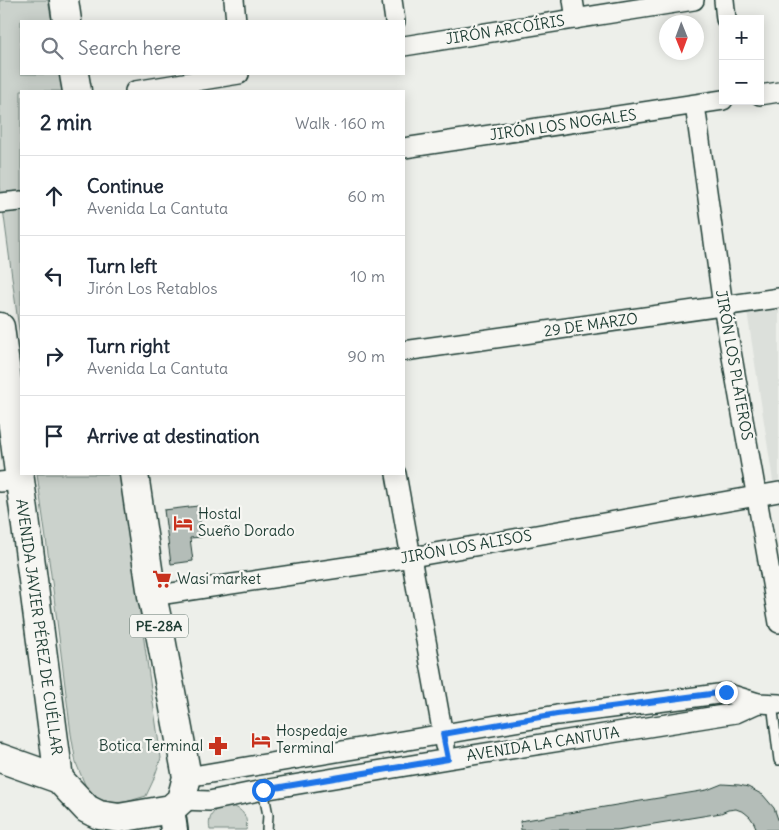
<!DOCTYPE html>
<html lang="en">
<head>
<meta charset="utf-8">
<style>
  :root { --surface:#fff; --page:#f2f2f3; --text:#1f2937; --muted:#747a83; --line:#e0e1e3 }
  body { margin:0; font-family:Delius,sans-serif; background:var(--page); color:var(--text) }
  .controls { position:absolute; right:15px; top:15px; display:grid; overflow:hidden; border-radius:0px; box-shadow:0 2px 12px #0003 }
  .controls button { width:45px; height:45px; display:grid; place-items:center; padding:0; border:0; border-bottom:1px solid var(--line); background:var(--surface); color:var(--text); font:25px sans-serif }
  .compass { position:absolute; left:659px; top:15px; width:45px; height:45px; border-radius:50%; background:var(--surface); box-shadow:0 2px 12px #0003; rotate:179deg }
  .stop { position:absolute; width:15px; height:15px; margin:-11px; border:4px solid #1a73e8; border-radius:50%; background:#fff }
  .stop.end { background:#1a73e8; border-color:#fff; box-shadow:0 1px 5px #0008 }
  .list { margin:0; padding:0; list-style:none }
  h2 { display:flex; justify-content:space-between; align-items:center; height:65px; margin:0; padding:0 20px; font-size:21px }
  h2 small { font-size:16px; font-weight:400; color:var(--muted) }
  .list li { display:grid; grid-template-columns:32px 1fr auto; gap:15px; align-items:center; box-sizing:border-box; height:80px; padding:0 20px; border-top:1px solid var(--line) }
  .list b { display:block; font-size:19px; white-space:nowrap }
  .list p { margin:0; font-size:16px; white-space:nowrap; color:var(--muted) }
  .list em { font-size:16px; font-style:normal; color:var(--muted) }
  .icon { flex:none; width:28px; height:28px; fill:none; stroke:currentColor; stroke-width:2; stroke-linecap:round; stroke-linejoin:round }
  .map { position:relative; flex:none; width:779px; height:830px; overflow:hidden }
  .search { position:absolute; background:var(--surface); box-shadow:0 2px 12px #0003; left:20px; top:20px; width:385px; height:55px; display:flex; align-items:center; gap:12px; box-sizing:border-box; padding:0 18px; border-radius:0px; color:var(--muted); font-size:19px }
  .panel { position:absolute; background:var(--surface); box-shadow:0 2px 12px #0003; left:20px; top:90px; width:385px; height:385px; border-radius:0px }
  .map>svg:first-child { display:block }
  .built { fill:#dce0db }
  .green { fill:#cbd2cc; stroke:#758880 }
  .building { fill:#b4bdb8; stroke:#1f3d34 }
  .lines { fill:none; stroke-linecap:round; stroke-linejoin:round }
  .lane-casing { stroke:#1f3d34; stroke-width:12 }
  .street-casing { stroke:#1f3d34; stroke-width:22 }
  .secondary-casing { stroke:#1f3d34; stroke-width:30 }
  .highway-casing { stroke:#1f3d34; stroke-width:31 }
  .lane { stroke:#f6f6f2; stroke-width:9 }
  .street { stroke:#f6f6f2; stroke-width:19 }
  .secondary { stroke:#f6f6f2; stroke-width:26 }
  .highway { stroke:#f6f6f2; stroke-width:28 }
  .route { stroke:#1a73e8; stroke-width:6 }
  .labels { text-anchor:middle; stroke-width:4.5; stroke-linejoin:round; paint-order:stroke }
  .shield { fill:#f6f6f2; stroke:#60746d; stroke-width:1 }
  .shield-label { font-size:14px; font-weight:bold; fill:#1f3d34 }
  .street-label { font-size:15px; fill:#1f3d34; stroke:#f6f6f2 }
  .poi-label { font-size:15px; fill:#1f3d34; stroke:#f6f6f2; text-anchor:start }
</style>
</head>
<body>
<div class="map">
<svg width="779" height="830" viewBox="0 0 779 830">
  <rect width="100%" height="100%" fill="#edefea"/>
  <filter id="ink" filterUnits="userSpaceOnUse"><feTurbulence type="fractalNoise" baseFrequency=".02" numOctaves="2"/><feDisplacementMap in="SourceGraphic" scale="10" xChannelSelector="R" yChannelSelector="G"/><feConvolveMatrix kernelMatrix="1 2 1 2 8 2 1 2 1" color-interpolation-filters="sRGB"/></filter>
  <g filter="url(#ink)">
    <path class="built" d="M779,306V480L773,481L747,311Z"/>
    <g class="green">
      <path d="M0,0H48L52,21H21V74H60L63,91H21V345L0,186Z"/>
      <path d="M37,474H120L161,758L153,781L146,796L126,802L112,803L99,799L86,787L76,763L71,734L53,589Z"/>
      <path d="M227,805C241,807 249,816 246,830H210C207,817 214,808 227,805Z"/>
    </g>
    <g class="building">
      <path d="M198,506L202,537L190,538L193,561L171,564L164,510Z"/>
      <path d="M722,784L739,785L748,787L763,795L774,808L779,822V830H757L754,823L750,817L744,812L736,809L728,810L721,813L617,830H521L520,821L707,790Z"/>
    </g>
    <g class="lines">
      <g class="lane-casing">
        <g id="lane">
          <path d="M772,703L779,760"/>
          <path d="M263,790L268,815L267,830"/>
        </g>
      </g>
      <g class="street-casing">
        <g id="street">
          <path d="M234,0L236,21"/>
          <path d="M392,0L395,21"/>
          <path d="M573,0L576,19"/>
          <path d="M724,0L726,19"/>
          <path d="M404,46L694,0"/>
          <path d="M135,91L239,74"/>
          <path d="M760,95L779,92"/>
          <path d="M695,105L723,306L779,623"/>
          <path d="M404,148L723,100"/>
          <path d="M0,203L21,201"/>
          <path d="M404,351L779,298"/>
          <path d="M396,474L445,746"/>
          <path d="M0,482L20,480"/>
          <path d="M152,596L412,557L779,492"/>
          <path d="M187,777L557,715L726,693L758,703L779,704"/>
          <path d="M181,800L209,801L263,790L448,759L736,713L758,703"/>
        </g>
      </g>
      <g class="secondary-casing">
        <path id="secondary" d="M171,809L174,830"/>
      </g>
      <g class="highway-casing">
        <g id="highway">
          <path d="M64,0L67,21"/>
          <path d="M74,74L77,91"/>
          <path d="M0,327L59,779"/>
          <path d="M0,758L59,779L87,809L99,815L119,818L171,809L181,800L187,777L159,628L152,596L134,474"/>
        </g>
      </g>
      <use href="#lane" class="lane"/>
      <use href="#street" class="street"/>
      <use href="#secondary" class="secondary"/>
      <use href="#highway" class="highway"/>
    </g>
  </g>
  <g class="lines" filter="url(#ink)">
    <path class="route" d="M263,790L448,759L443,734L557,714L726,692"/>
  </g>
  <defs>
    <g id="hotel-bare" transform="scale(1.5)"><path d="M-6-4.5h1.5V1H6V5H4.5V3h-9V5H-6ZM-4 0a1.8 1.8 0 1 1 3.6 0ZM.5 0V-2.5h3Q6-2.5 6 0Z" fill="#c8321e" stroke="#f6f6f2" stroke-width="2.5" paint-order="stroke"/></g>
    <g id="supermarket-bare" transform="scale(1.5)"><path d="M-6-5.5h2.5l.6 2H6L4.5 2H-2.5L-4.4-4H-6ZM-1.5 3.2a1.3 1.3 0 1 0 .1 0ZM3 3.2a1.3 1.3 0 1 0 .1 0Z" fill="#c8321e" stroke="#f6f6f2" stroke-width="2.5" paint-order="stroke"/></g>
    <g id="pharmacy-bare" transform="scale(1.5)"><path d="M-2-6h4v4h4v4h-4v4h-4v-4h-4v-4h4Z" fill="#c8321e" stroke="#f6f6f2" stroke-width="2.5" paint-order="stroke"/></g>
  </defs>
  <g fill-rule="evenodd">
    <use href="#hotel-bare" x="183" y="523"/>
    <use href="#supermarket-bare" x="162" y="579"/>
    <use href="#hotel-bare" x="261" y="740"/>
    <use href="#pharmacy-bare" x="218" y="746"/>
  </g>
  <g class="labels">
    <rect class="shield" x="130" y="614.5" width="58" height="23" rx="4"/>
    <g class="shield-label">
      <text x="159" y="631">PE-28A</text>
    </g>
    <g class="street-label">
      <text transform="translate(505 30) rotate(-9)" y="5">JIRÓN ARCOÍRIS</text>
      <text transform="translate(563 125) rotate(-8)" y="5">JIRÓN LOS NOGALES</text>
      <text transform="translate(591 325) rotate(-8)" y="5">29 DE MARZO</text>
      <text transform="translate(734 365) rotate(80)" y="5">JIRÓN LOS PLATEROS</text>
      <text transform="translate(466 547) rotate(-10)" y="5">JIRÓN LOS ALISOS</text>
      <text transform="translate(39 627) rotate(82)" y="5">AVENIDA JAVIER PÉREZ DE CUÉLLAR</text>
      <text transform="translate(543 744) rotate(-9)" y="5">AVENIDA LA CANTUTA</text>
    </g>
    <g class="poi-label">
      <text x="198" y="519">Hostal<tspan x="198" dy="17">Sueño Dorado</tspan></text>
      <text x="177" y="584">Wasi market</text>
      <text x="276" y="736">Hospedaje<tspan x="276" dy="17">Terminal</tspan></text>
      <text x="203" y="751" text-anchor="end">Botica Terminal</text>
    </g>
  </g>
</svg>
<div class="controls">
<button>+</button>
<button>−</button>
</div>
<svg class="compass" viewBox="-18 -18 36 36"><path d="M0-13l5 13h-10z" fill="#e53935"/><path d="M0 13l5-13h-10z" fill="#747a83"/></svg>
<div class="stop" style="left:263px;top:790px"></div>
<div class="stop end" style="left:726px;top:692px"></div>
<div class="search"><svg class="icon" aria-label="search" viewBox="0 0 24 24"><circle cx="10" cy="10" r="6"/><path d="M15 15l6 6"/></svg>Search here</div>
<section class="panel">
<h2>2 min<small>Walk · 160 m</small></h2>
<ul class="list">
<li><svg class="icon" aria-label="ahead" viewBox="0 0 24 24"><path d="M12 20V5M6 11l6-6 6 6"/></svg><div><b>Continue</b><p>Avenida La Cantuta</p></div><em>60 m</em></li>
<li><svg class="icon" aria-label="left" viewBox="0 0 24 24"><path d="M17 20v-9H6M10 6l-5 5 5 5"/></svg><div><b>Turn left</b><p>Jirón Los Retablos</p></div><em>10 m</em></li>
<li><svg class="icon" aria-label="right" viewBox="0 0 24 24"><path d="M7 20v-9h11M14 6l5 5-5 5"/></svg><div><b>Turn right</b><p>Avenida La Cantuta</p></div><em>90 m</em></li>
<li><svg class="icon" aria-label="arrive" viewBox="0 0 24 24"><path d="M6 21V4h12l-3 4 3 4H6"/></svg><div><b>Arrive at destination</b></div></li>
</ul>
</section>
</div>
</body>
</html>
